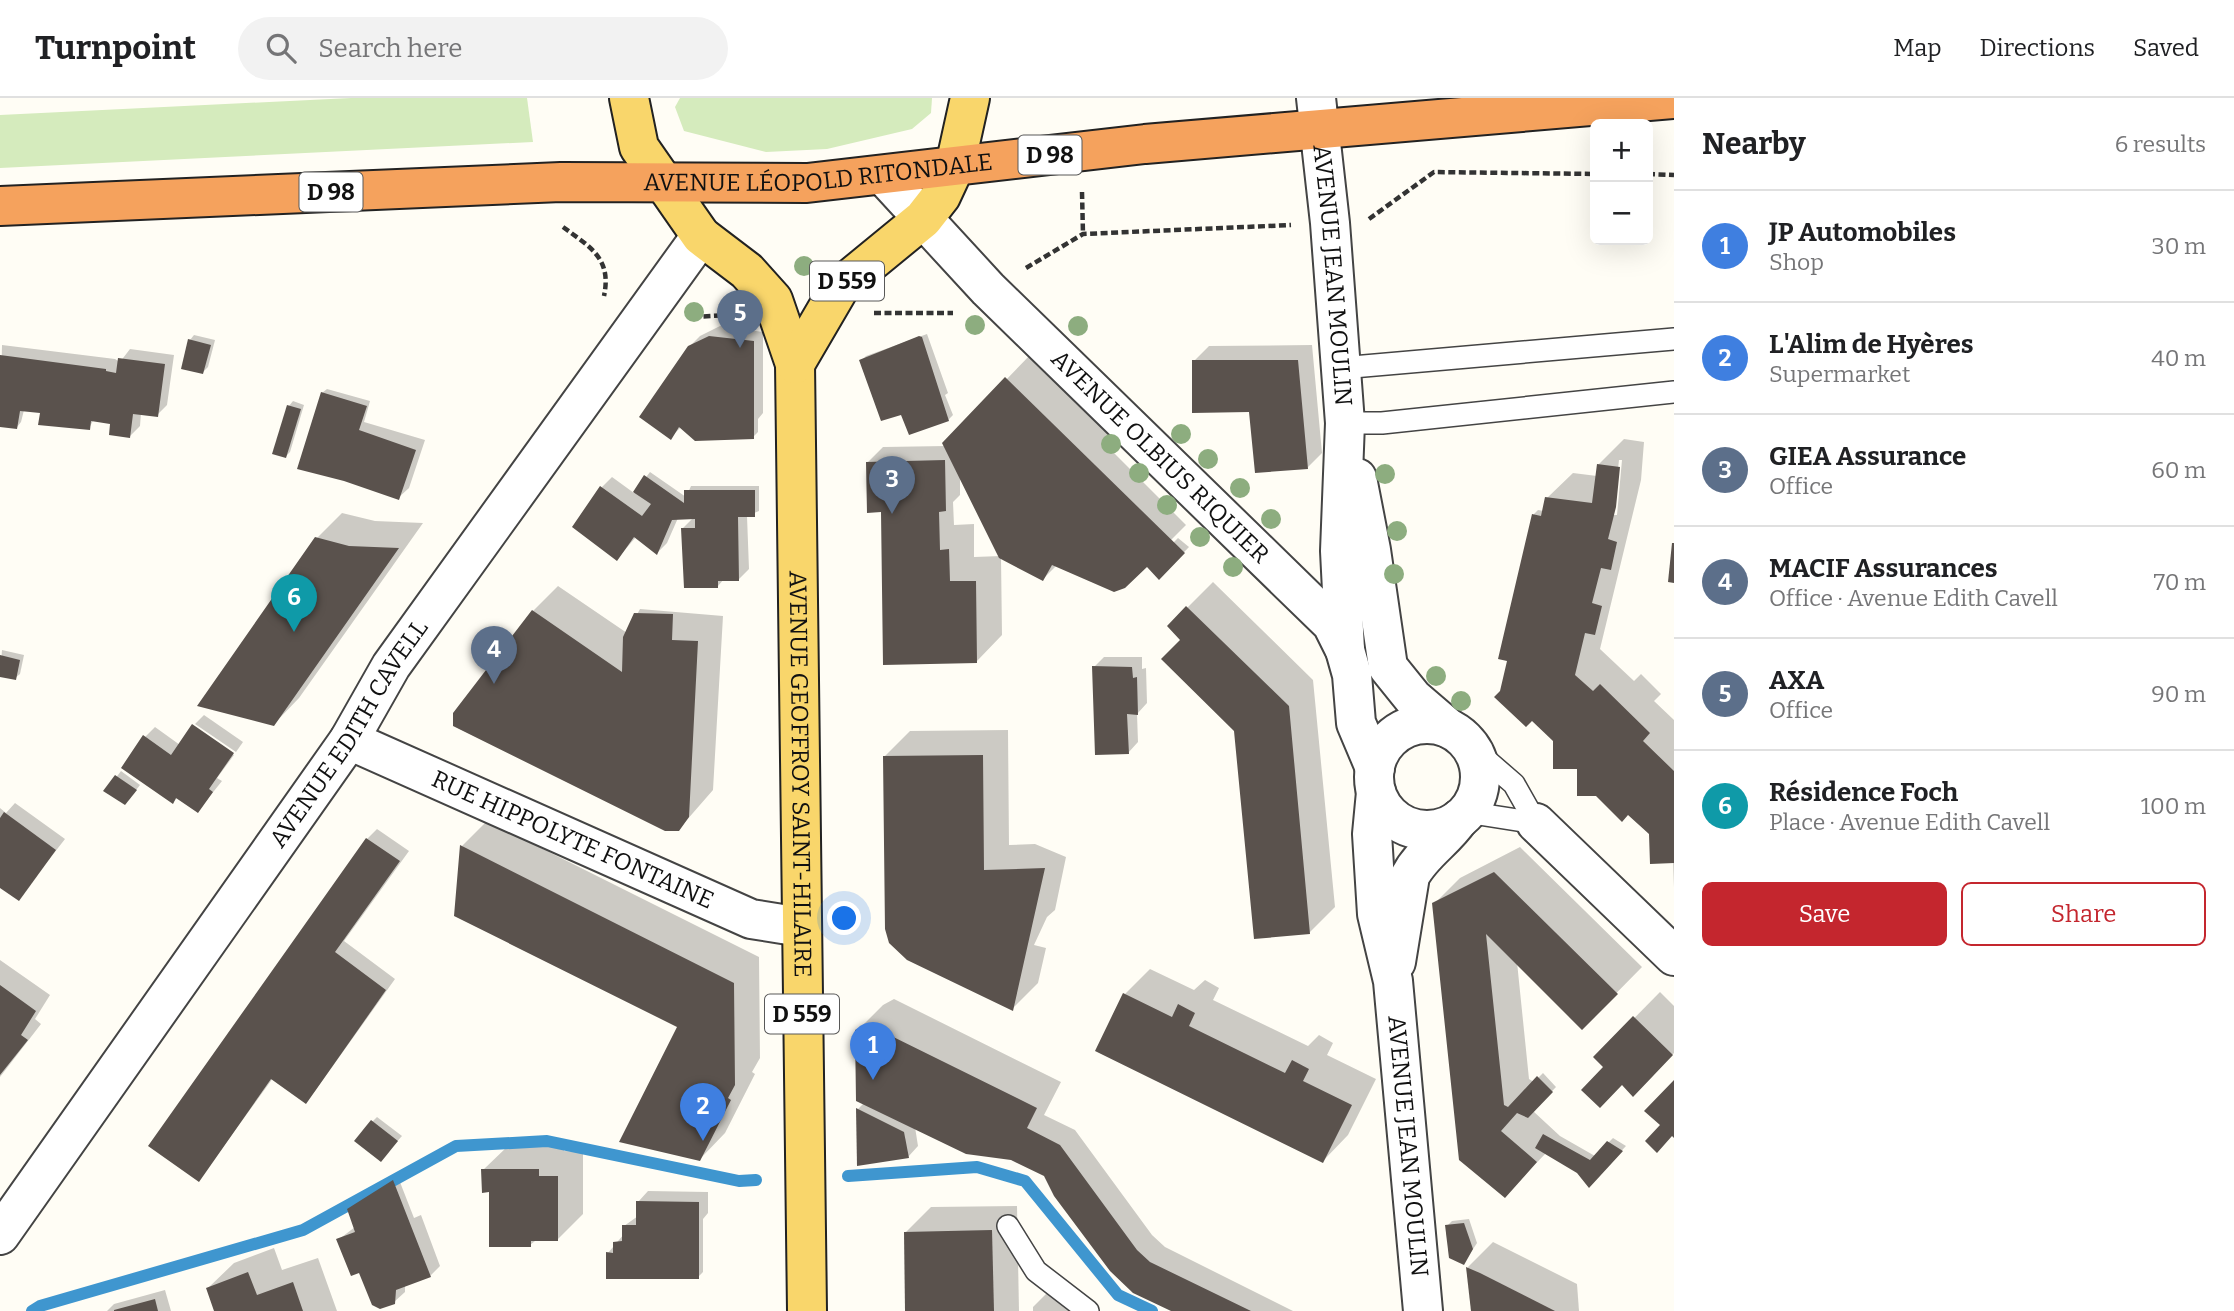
<!DOCTYPE html>
<html lang="en">
<head>
<meta charset="utf-8">
<style>
  :root { --surface:#fff; --page:#f2f2f2; --text:#202124; --muted:#757577; --line:#e0e0e0; --accent:#c4262e }
  body { margin:0; font-family:Bitter,serif; background:var(--page); color:var(--text) }
  .controls { position:absolute; right:21px; top:21px; display:grid; overflow:hidden; border-radius:10px; box-shadow:0 7px 28px #0002 }
  .controls button { width:63px; height:63px; display:grid; place-items:center; padding:0; border:0; border-bottom:2px solid var(--line); background:var(--surface); color:var(--text); font:35px sans-serif }
  .you { position:absolute; left:845px; top:821px; width:24px; height:24px; margin:-18px; border:5px solid #fff; border-radius:50%; background:#1a73e8; box-shadow:0 0 0 10px #1a73e833 }
  .badge { display:grid; place-items:center; width:46px; height:46px; border-radius:50%; background:var(--accent); color:#fff; font-size:23px; font-weight:700 }
  .pin { position:absolute; translate:-50% -58px; filter:drop-shadow(0 2px 4px #0008) }
  .pin::after { content:''; position:absolute; top:37px; width:24px; height:21px; background:inherit; clip-path:polygon(0 0,100% 0,50% 100%) }
  .list { margin:0; padding:0; list-style:none }
  h2 { display:flex; justify-content:space-between; align-items:center; height:91px; margin:0; padding:0 28px; font-size:30px }
  h2 small { font-size:23px; font-weight:400; color:var(--muted) }
  .list li { display:grid; grid-template-columns:46px 1fr auto; gap:21px; align-items:center; box-sizing:border-box; height:112px; padding:0 28px; border-top:2px solid var(--line) }
  .list b { display:block; font-size:26px; white-space:nowrap }
  .list p { margin:0; font-size:23px; white-space:nowrap; color:var(--muted) }
  .list em { font-size:23px; font-style:normal; color:var(--muted) }
  .actions { display:flex; gap:14px; padding:21px 28px }
  .actions a { flex:1; padding:16px 0; border:2px solid var(--accent); border-radius:10px; text-align:center; font-size:24px; color:var(--accent) }
  .actions .main { background:var(--accent); color:#fff }
  .icon { flex:none; width:38px; height:38px; fill:none; stroke:currentColor; stroke-width:2; stroke-linecap:round; stroke-linejoin:round }
  .map { position:relative; flex:none; width:1674px; height:1213px; overflow:hidden }
  header { display:flex; align-items:center; gap:42px; box-sizing:border-box; height:98px; padding:0 35px; background:var(--surface); border-bottom:2px solid var(--line) }
  header strong { font-size:33px }
  nav { display:flex; gap:38px; margin-inline-start:auto; font-size:24px }
  .search { width:490px; height:63px; background:var(--page); display:flex; align-items:center; gap:18px; box-sizing:border-box; padding:0 24px; border-radius:38px; color:var(--muted); font-size:26px }
  main { display:flex }
  aside { flex:1; background:var(--surface) }
  .map>svg:first-child { display:block }
  .green { fill:#d5ebbd }
  .shadow { fill:#0003; fill-rule:evenodd }
  .lines { fill:none; stroke-linecap:round; stroke-linejoin:round }
  .stream { stroke:#3f96cf; stroke-width:12 }
  .building { fill:#5a524d }
  .lane-casing { stroke:#444; stroke-width:24 }
  .street-casing { stroke:#444; stroke-width:42 }
  .primary-casing { stroke:#222; stroke-width:42 }
  .highway-casing { stroke:#222; stroke-width:42 }
  .path { stroke:#333; stroke-width:4.5; stroke-dasharray:7 3.5; stroke-linecap:butt }
  .lane { stroke:#fff; stroke-width:21 }
  .street { stroke:#fff; stroke-width:38 }
  .primary { stroke:#f9d66b; stroke-width:38 }
  .highway { stroke:#f5a25d; stroke-width:38 }
  .tree { fill:#8dad7f }
  .labels { text-anchor:middle; stroke-width:7; stroke-linejoin:round; paint-order:stroke }
  .shield { fill:#fff; stroke:#585858; stroke-width:2 }
  .shield-label { font-size:23px; font-weight:bold; fill:#111 }
  .street-label { font-size:24px; fill:#111; stroke:#fff }
</style>
</head>
<body>
<header>
<strong>Turnpoint</strong>
<div class="search"><svg class="icon" aria-label="search" viewBox="0 0 24 24"><circle cx="10" cy="10" r="6"/><path d="M15 15l6 6"/></svg>Search here</div>
<nav><a>Map</a><a>Directions</a><a>Saved</a></nav>
</header>
<main>
<div class="map">
<svg width="1674" height="1213" viewBox="0 0 1674 1213">
  <rect width="100%" height="100%" fill="#fffdf5"/>
  <g class="green">
    <path d="M351,0H527L533,44L0,70V17Z"/>
    <path d="M680,0H932L931,15L912,31L827,51L766,54L684,33L675,9Z"/>
  </g>
  <g class="shadow">
    <path d="M720,228L763,234V315L758,321V334L753,339L681,329L670,340L689,249L700,238Z"/>
    <path d="M927,236L948,295L945,297L953,317L948,322L902,315L861,263L866,258Z"/>
    <path d="M194,237L215,242L208,269L203,274L190,242Z"/>
    <path d="M2,247L115,261L120,264L130,251L174,257L167,307L157,317L141,315L140,328L130,338L112,325L94,321L89,330L42,314L24,312L21,324L17,329L0,327Z"/>
    <path d="M1312,247L1322,355L1307,370L1251,312L1194,263L1209,248Z"/>
    <path d="M1032,255L1117,338L1107,348L1186,427L1124,489L1057,467L1043,481L1001,459L1002,537L977,563L883,412L868,364L883,349L946,348L945,345ZM960,376L1001,458L974,459V426L954,427L953,404L960,397Z"/>
    <path d="M327,291L370,303L364,324L425,342L409,390L398,400L322,295Z"/>
    <path d="M293,303L304,307L290,354L286,358L289,308Z"/>
    <path d="M1624,341L1644,344L1641,382L1600,551L1634,583L1641,576L1661,596L1654,603L1674,622V790L1673,763L1651,735L1503,592L1534,416L1538,412L1544,413L1547,400L1573,375L1597,378L1598,367ZM1619,362H1622L1617,417H1613Z"/>
    <path d="M650,374L686,399L691,388H759V413L747,418L749,471L739,481H724L718,488L683,430L694,419L678,420L667,445L657,455L636,439L617,461L602,389L612,379L634,395Z"/>
    <path d="M342,415L375,423L423,425L299,600L274,626L317,440Z"/>
    <path d="M1178,440L1189,449L1159,480L1149,469Z"/>
    <path d="M1213,484L1313,582L1335,809L1309,835L1236,632L1183,542L1169,528Z"/>
    <path d="M558,488L627,535L640,511L723,518L713,692L679,731H666L458,630L453,623L533,513Z"/>
    <path d="M2,552L24,557L20,576L15,580L0,577Z"/>
    <path d="M1104,559H1142V571L1146,570L1147,605L1137,616L1138,644L1128,655L1094,569Z"/>
    <path d="M204,617L243,644L236,654L195,626Z"/>
    <path d="M155,629L180,647L193,629L234,657L217,680L222,683L198,713L178,699L173,704L145,639Z"/>
    <path d="M1008,632L1009,747L1035,746L1066,759L1055,812L1047,819L1034,847L1046,850L1038,885L1013,910L885,658L910,633Z"/>
    <path d="M121,673L140,687L129,701L106,693Z"/>
    <path d="M15,705L65,741L19,800L0,787V710L6,715Z"/>
    <path d="M487,723L759,859L760,960L752,974L755,976L725,1035L700,1061L680,929L462,748Z"/>
    <path d="M377,731L409,753L344,843L395,881L315,993L305,1003L273,980L199,1082L367,741Z"/>
    <path d="M1520,749L1642,869L1582,930L1517,864L1529,981L1534,984L1543,975L1556,989L1533,1013L1560,1038L1595,1058L1613,1040L1626,1048L1589,1087L1578,1074L1546,1055L1505,1098L1434,806L1460,780Z"/>
    <path d="M0,862L50,897L35,921L41,926L0,979Z"/>
    <path d="M1150,871L1194,892L1205,882L1219,890L1213,902L1308,948L1319,937L1333,945L1327,957L1376,981L1348,1037L1323,1063L1125,896Z"/>
    <path d="M1660,894L1674,908V955L1633,996L1596,959Z"/>
    <path d="M894,901L1061,984L1044,1017L1075,1032L1152,1137L1165,1149L1293,1213H1175L1045,1076L1011,1060L915,1029L918,1048L908,1059L858,1011L864,1005L857,933L883,907Z"/>
    <path d="M377,1019L402,1038L385,1057L372,1024Z"/>
    <path d="M509,1047H564V1053L583,1054V1116L558,1141L535,1143L530,1147L491,1093L483,1072Z"/>
    <path d="M398,1079L414,1120L421,1117L440,1168L430,1178L405,1187V1194L394,1204L360,1172L338,1142L355,1129L349,1112Z"/>
    <path d="M648,1093L708,1094V1115L703,1121V1174L698,1179L608,1155L624,1136V1128L638,1118V1104Z"/>
    <path d="M1017,1108L1019,1213H907L906,1134L931,1109Z"/>
    <path d="M1469,1121L1477,1145L1464,1165L1447,1128L1452,1123Z"/>
    <path d="M1493,1144L1577,1186L1579,1213H1473L1468,1169Z"/>
    <path d="M274,1150L282,1172L318,1160L337,1213H216L208,1190L234,1165Z"/>
    <path d="M165,1192L171,1213H107L114,1206Z"/>
    <path d="M1048,1194L1088,1213H1033V1209Z"/>
  </g>
  <g class="lines">
    <g class="stream">
      <path d="M848,1078L977,1069L1025,1083L1118,1197L1152,1213"/>
      <path d="M32,1213L40,1208L303,1132L456,1048L547,1043L739,1083L756,1082"/>
    </g>
  </g>
  <g class="building">
    <path d="M709,238L754,243V341L695,343L679,329L671,342L639,319L688,248Z"/>
    <path d="M919,238L922,239L949,323L909,337L901,317L881,323L859,262Z"/>
    <path d="M188,241L211,247L203,276L181,271Z"/>
    <path d="M0,257L106,271V273L116,275L118,260L165,266L158,319L133,316L130,340L109,337L110,326L91,323L90,332L38,327L40,315L20,313L17,331L0,329Z"/>
    <path d="M1192,262H1298L1308,371L1255,375L1249,314L1192,315Z"/>
    <path d="M1005,279L1185,455L1159,482L1147,469L1125,490L1114,494L1052,467L1043,483L999,460L942,345Z"/>
    <path d="M321,294L367,308L359,332L416,352L399,402L344,383L297,371Z"/>
    <path d="M287,307L301,311L286,360L272,356Z"/>
    <path d="M945,362L946,413L939,414L940,452L949,451L950,483H976L977,565L883,567L881,414L867,415L866,364Z"/>
    <path d="M1597,366L1620,369L1616,409L1608,441L1617,444L1611,472L1601,470L1592,505L1602,508L1595,537L1585,535L1575,577L1593,593L1600,586L1650,635L1643,643L1674,673V765L1650,766L1649,736L1628,717L1622,724L1596,698H1577V671H1553V643L1532,623L1526,629L1494,599L1500,593L1507,563L1498,561L1532,416L1541,418L1545,399L1592,405Z"/>
    <path d="M644,377L684,405V392H755V419H738L739,483H718V490H684L681,430H695V421L672,422L657,457L634,439L617,463L572,429L600,388L642,418L651,406L633,394Z"/>
    <path d="M315,439L349,448L399,450L274,628L197,608Z"/>
    <path d="M1672,445H1674V485L1668,484Z"/>
    <path d="M1186,508L1289,608L1310,836L1254,841L1234,633L1161,561L1180,542L1167,528Z"/>
    <path d="M532,512L622,574L623,539L634,515L673,516L672,542L698,543L689,719L679,733H665L453,628V615Z"/>
    <path d="M0,557L20,562L16,582L0,579Z"/>
    <path d="M1092,568L1132,569L1133,580L1137,579L1138,617L1127,616L1129,656L1095,657Z"/>
    <path d="M192,626L234,655L209,691L213,694L198,715L176,700L173,706L121,670L143,637L171,657Z"/>
    <path d="M983,657L984,772L1045,770L1013,913L907,862L889,845L885,831L883,658Z"/>
    <path d="M115,677L137,692L125,707L103,693Z"/>
    <path d="M4,714L56,752L19,803L0,790V720Z"/>
    <path d="M366,740L400,763L335,854L386,892L306,1006L271,981L199,1084L148,1048Z"/>
    <path d="M460,747L734,885L735,987L728,1000L731,1002L700,1063L619,1044L677,929L454,818Z"/>
    <path d="M1494,774L1618,896L1582,932L1486,836L1504,1007L1508,1009L1537,978L1553,994L1528,1020L1517,1015L1501,1033L1537,1064L1505,1100L1459,1062L1432,805Z"/>
    <path d="M0,887L36,913L21,937L28,942L0,977Z"/>
    <path d="M1123,895L1172,919L1178,906L1195,915L1189,928L1285,975L1292,962L1309,971L1303,983L1352,1007L1323,1065L1095,953Z"/>
    <path d="M1633,918L1673,957L1633,999L1622,987L1600,1010L1581,992L1603,969L1593,959Z"/>
    <path d="M867,926L1037,1010L1027,1030L1060,1047L1137,1152L1150,1164L1251,1213H1171L1133,1195L1110,1173L1054,1098L1044,1078L1011,1062L966,1056L856,1003L855,932Z"/>
    <path d="M1674,982V1040L1672,1038L1657,1055L1645,1043L1660,1027L1644,1013Z"/>
    <path d="M856,1010L904,1034L909,1060L857,1068Z"/>
    <path d="M371,1022L398,1043L381,1064L354,1043Z"/>
    <path d="M1543,1036L1590,1062L1607,1043L1623,1053L1589,1090L1577,1075L1535,1050Z"/>
    <path d="M481,1071H539V1078H558V1143H531V1149H489V1094L482,1095Z"/>
    <path d="M393,1082L431,1179L396,1192L395,1206L380,1211L372,1207L359,1175L351,1178L336,1141L355,1134L347,1111Z"/>
    <path d="M636,1103L699,1104V1181H606V1154L613,1155V1144L622,1143V1127H636Z"/>
    <path d="M1464,1125L1473,1151L1464,1167L1449,1160L1445,1127Z"/>
    <path d="M992,1132L994,1213H905L904,1134Z"/>
    <path d="M1466,1169L1480,1175L1555,1213H1471Z"/>
    <path d="M248,1174L257,1197L293,1184L303,1213H214L206,1190Z"/>
    <path d="M155,1201L158,1213H114V1212Z"/>
  </g>
  <g class="lines">
    <g class="lane-casing">
      <g id="lane">
        <path d="M1341,270L1674,241"/>
        <path d="M1345,325H1382L1674,294"/>
        <path d="M1469,647L1514,686L1536,725"/>
        <path d="M1466,714L1536,725"/>
        <path d="M1008,1128L1036,1173L1088,1213"/>
      </g>
    </g>
    <g class="street-casing">
      <g id="street">
        <path id="s1" d="M1316,0L1330,125L1345,325L1340,453L1345,552"/>
        <path id="s2" d="M884,78L988,191L1332,526L1345,552L1352,577L1356,625L1375,670"/>
        <path d="M1357,380L1371,452L1388,569L1413,600L1448,630"/>
        <circle cx="1427" cy="679" r="53"/>
        <path id="s3" d="M349,642L751,821L801,829"/>
        <path id="s4" d="M1376,694L1372,736L1377,816L1393,883L1423,1213"/>
        <path d="M1536,725L1674,858"/>
        <path d="M1396,864L1410,778C1422,755 1445,742 1459,721"/>
        <path id="s5" d="M0,1137L349,642L391,568L701,138"/>
      </g>
    </g>
    <g class="primary-casing">
      <g id="primary">
        <path id="s6" d="M629,0L639,49L701,138L747,173L773,202L795,266L807,1213"/>
        <path d="M795,266L840,189L923,121L941,98L955,68L970,0"/>
      </g>
    </g>
    <g class="highway-casing">
      <g id="highway">
        <path id="s7" d="M0,108L561,84L807,85L1145,46L1674,1"/>
      </g>
    </g>
    <g class="path">
      <path d="M1648,76L1674,77"/>
      <path d="M1082,94L1083,136"/>
      <path d="M1369,121L1434,74L1595,76"/>
      <path d="M563,129C590,149 612,160 604,198"/>
      <path d="M1026,170L1083,136L1291,127"/>
      <path d="M874,215H953"/>
      <path d="M693,219L730,217"/>
    </g>
    <use href="#lane" class="lane"/>
    <use href="#street" class="street"/>
    <use href="#primary" class="primary"/>
    <use href="#highway" class="highway"/>
  </g>
  <g class="tree">
    <circle cx="804" cy="168" r="10"/>
    <circle cx="694" cy="214" r="10"/>
    <circle cx="975" cy="227" r="10"/>
    <circle cx="1078" cy="228" r="10"/>
    <circle cx="1181" cy="336" r="10"/>
    <circle cx="1111" cy="346" r="10"/>
    <circle cx="1208" cy="361" r="10"/>
    <circle cx="1139" cy="375" r="10"/>
    <circle cx="1385" cy="376" r="10"/>
    <circle cx="1240" cy="390" r="10"/>
    <circle cx="1167" cy="407" r="10"/>
    <circle cx="1271" cy="421" r="10"/>
    <circle cx="1397" cy="433" r="10"/>
    <circle cx="1200" cy="439" r="10"/>
    <circle cx="1233" cy="469" r="10"/>
    <circle cx="1394" cy="476" r="10"/>
    <circle cx="1436" cy="578" r="10"/>
    <circle cx="1461" cy="603" r="10"/>
  </g>
  <g class="labels">
    <g class="shield">
      <rect x="1018.5" y="37.5" width="63" height="39" rx="5"/>
      <rect x="299.5" y="74.5" width="63" height="39" rx="5"/>
      <rect x="810" y="163.5" width="74" height="39" rx="5"/>
      <rect x="765" y="896.5" width="74" height="39" rx="5"/>
    </g>
    <g class="shield-label">
      <text x="1050" y="65">D 98</text>
      <text x="331" y="102">D 98</text>
      <text x="847" y="191">D 559</text>
      <text x="802" y="924">D 559</text>
    </g>
    <g class="street-label">
      <text dy="8" stroke="none"><textPath href="#s7" startOffset="819">AVENUE LÉOPOLD RITONDALE</textPath></text>
      <text dy="8" stroke="none"><textPath href="#s1" startOffset="178">AVENUE JEAN MOULIN</textPath></text>
      <text dy="8" stroke="none"><textPath href="#s2" startOffset="394">AVENUE OLBIUS RIQUIER</textPath></text>
      <text dy="8" stroke="none"><textPath href="#s5" startOffset="611">AVENUE EDITH CAVELL</textPath></text>
      <text dy="8" stroke="none"><textPath href="#s6" startOffset="733">AVENUE GEOFFROY SAINT-HILAIRE</textPath></text>
      <text dy="8" stroke="none"><textPath href="#s3" startOffset="245">RUE HIPPOLYTE FONTAINE</textPath></text>
      <text dy="8" stroke="none"><textPath href="#s4" startOffset="357">AVENUE JEAN MOULIN</textPath></text>
    </g>
  </g>
</svg>
<div class="controls">
<button>+</button>
<button>−</button>
</div>
<div class="you"></div>
<div class="pin badge" style="left:873px;top:982px;background:#3f7fe0">1</div>
<div class="pin badge" style="left:703px;top:1043px;background:#3f7fe0">2</div>
<div class="pin badge" style="left:892px;top:416px;background:#5c6f8a">3</div>
<div class="pin badge" style="left:494px;top:586px;background:#5c6f8a">4</div>
<div class="pin badge" style="left:740px;top:250px;background:#5c6f8a">5</div>
<div class="pin badge" style="left:294px;top:534px;background:#0f9aa8">6</div>
</div>
<aside>
<h2>Nearby<small>6 results</small></h2>
<ul class="list">
<li><span class="badge" style="background:#3f7fe0">1</span><div><b>JP Automobiles</b><p>Shop</p></div><em>30 m</em></li>
<li><span class="badge" style="background:#3f7fe0">2</span><div><b>L'Alim de Hyères</b><p>Supermarket</p></div><em>40 m</em></li>
<li><span class="badge" style="background:#5c6f8a">3</span><div><b>GIEA Assurance</b><p>Office</p></div><em>60 m</em></li>
<li><span class="badge" style="background:#5c6f8a">4</span><div><b>MACIF Assurances</b><p>Office · Avenue Edith Cavell</p></div><em>70 m</em></li>
<li><span class="badge" style="background:#5c6f8a">5</span><div><b>AXA</b><p>Office</p></div><em>90 m</em></li>
<li><span class="badge" style="background:#0f9aa8">6</span><div><b>Résidence Foch</b><p>Place · Avenue Edith Cavell</p></div><em>100 m</em></li>
</ul>
<div class="actions"><a class="main">Save</a><a>Share</a></div>
</aside>
</main>
</body>
</html>
